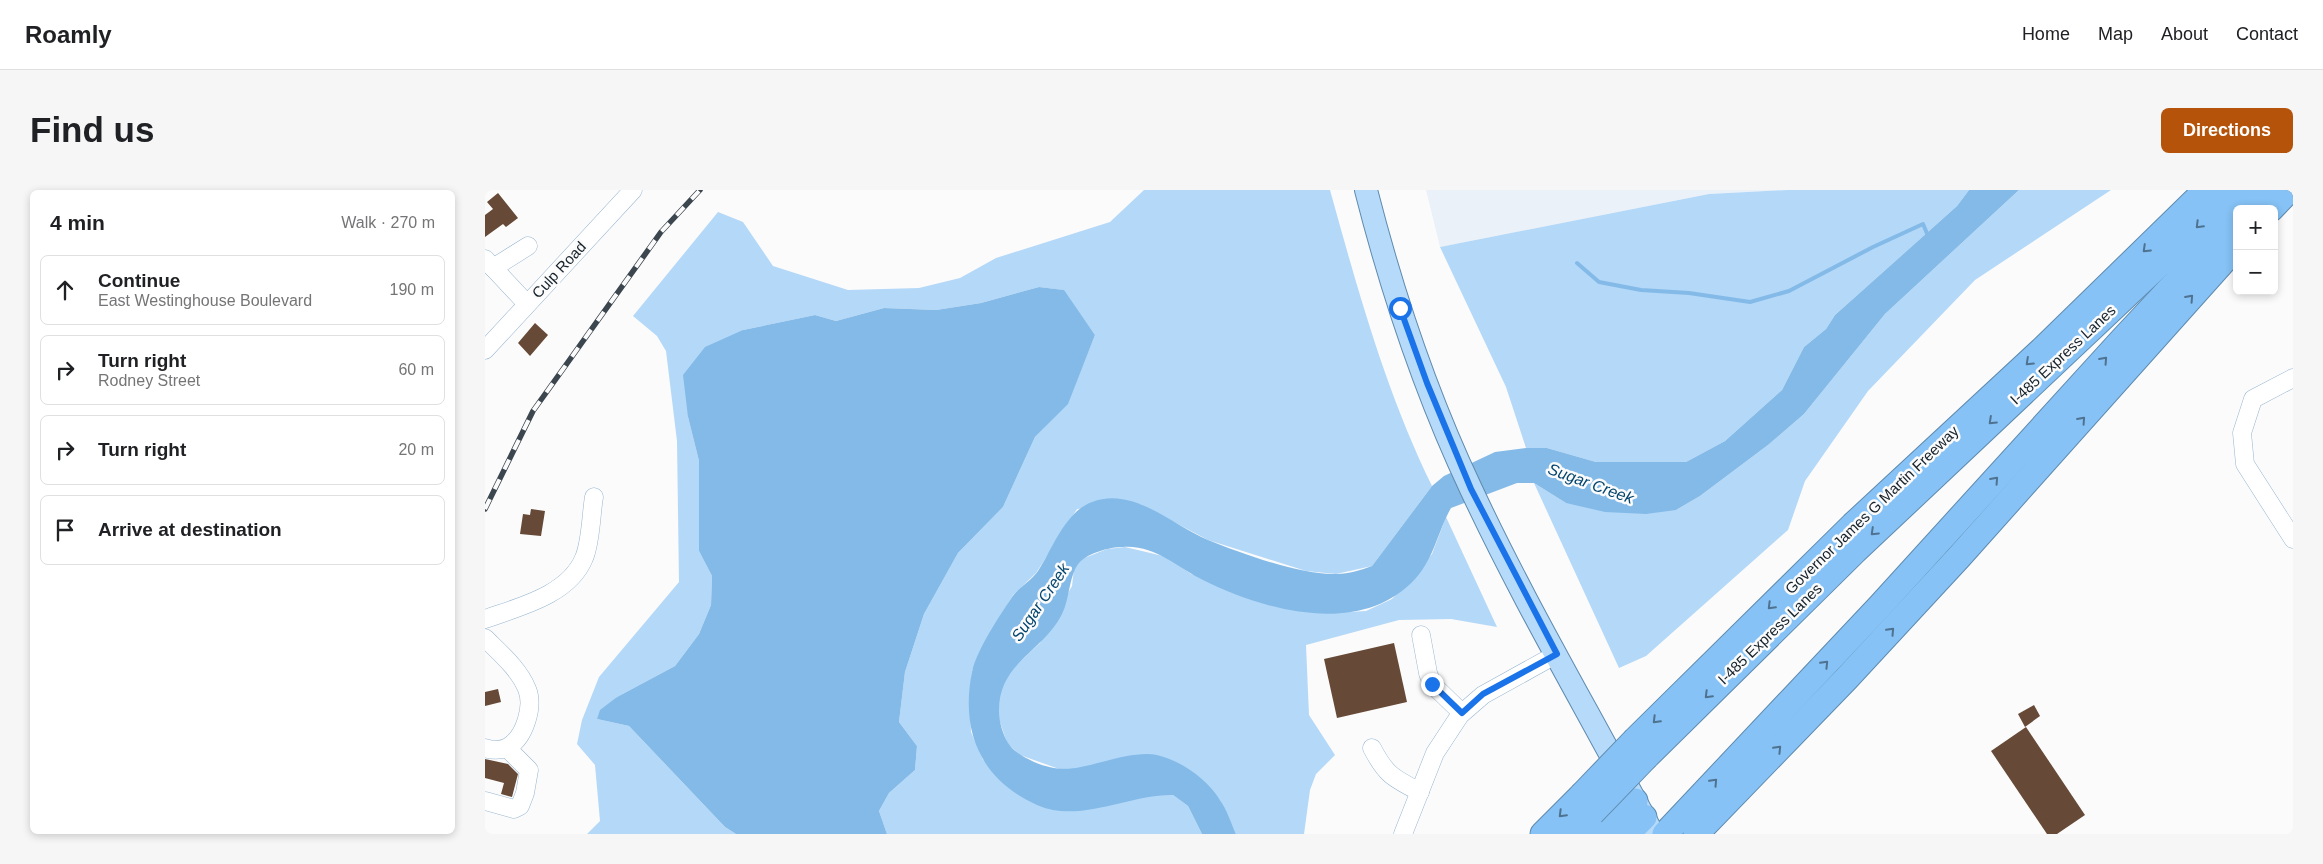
<!DOCTYPE html>
<html lang="en">
<head>
<meta charset="utf-8">
<style>
  :root { --surface:#fff; --page:#f6f6f6; --text:#202124; --muted:#757577; --line:#e0e0e0; --accent:#b45309 }
  body { margin:0; font-family:Helvetica,sans-serif; background:var(--page); color:var(--text) }
  .controls { position:absolute; right:15px; top:15px; display:grid; overflow:hidden; border-radius:8px; box-shadow:0 2px 8px #0003 }
  .controls button { width:45px; height:45px; display:grid; place-items:center; padding:0; border:0; border-bottom:1px solid var(--line); background:var(--surface); color:var(--text); font:25px sans-serif }
  .stop { position:absolute; width:15px; height:15px; margin:-11px; border:4px solid #1a73e8; border-radius:50%; background:#fff }
  .stop.end { background:#1a73e8; border-color:#fff; box-shadow:0 1px 5px #0008 }
  .list { margin:0; padding:0; list-style:none }
  h2 { display:flex; justify-content:space-between; align-items:center; height:65px; margin:0; padding:0 20px; font-size:21px }
  h2 small { font-size:16px; font-weight:400; color:var(--muted) }
  .list li { display:grid; grid-template-columns:32px 1fr auto; gap:15px; align-items:center; box-sizing:border-box; height:70px; margin:0 10px 10px; padding:0 10px; border:1px solid var(--line); border-radius:8px }
  .list b { display:block; font-size:19px; white-space:nowrap }
  .list p { margin:0; font-size:16px; white-space:nowrap; color:var(--muted) }
  .list em { font-size:16px; font-style:normal; color:var(--muted) }
  .icon { flex:none; width:28px; height:28px; fill:none; stroke:currentColor; stroke-width:2; stroke-linecap:round; stroke-linejoin:round }
  .map { position:relative; flex:none; width:1808px; height:644px; overflow:hidden; border-radius:8px }
  header { display:flex; align-items:center; gap:30px; box-sizing:border-box; height:70px; padding:0 25px; background:var(--surface); border-bottom:1px solid var(--line) }
  header strong { font-size:24px }
  nav { display:flex; gap:28px; margin-inline-start:auto; font-size:18px }
  .intro { display:flex; align-items:center; justify-content:space-between; box-sizing:border-box; height:120px; padding:0 30px }
  h1 { margin:0; font-size:35px }
  .button { padding:12px 22px; border-radius:8px; background:var(--accent); color:#fff; font-size:18px; font-weight:700 }
  main { display:flex; gap:30px; padding:0 30px }
  aside { flex:1; background:var(--surface); border-radius:8px; box-shadow:0 2px 8px #0003 }
  .map>svg:first-child { display:block }
  .built { fill:#eaf1f8 }
  .green { fill:#b4d8f8 }
  .water { fill:#84bae7 }
  .lines { fill:none; stroke-linecap:round; stroke-linejoin:round }
  .stream { stroke:#84bae7; stroke-width:4 }
  .building { fill:#664936 }
  .minor-casing { stroke:#98b6d0; stroke-width:19 }
  .major-casing { stroke:#5e8aae; stroke-width:24 }
  .highway-casing { stroke:#5e8aae; stroke-width:27 }
  .minor { stroke:#fff; stroke-width:18 }
  .major { stroke:#b6daf9; stroke-width:22 }
  .highway { stroke:#86c2f5; stroke-width:25 }
  .rail-casing { stroke:#3c464e; stroke-width:5.5 }
  .rail { stroke:#fbfbfb; stroke-width:4; stroke-dasharray:11; stroke-linecap:butt }
  .highway-bridge-casing { stroke:#5e8aae; stroke-width:27; stroke-linecap:butt }
  .highway-bridge { stroke:#86c2f5; stroke-width:25 }
  .oneway { stroke:#4e7290 }
  .route { stroke:#1a73e8; stroke-width:6 }
  .labels { text-anchor:middle; stroke-width:5; stroke-linejoin:round; paint-order:stroke }
  .street-label { font-size:15px; fill:#15212a; stroke:#fbfbfb }
  .water-label { font-size:16px; font-style:italic; fill:#03456f; stroke:#fbfbfb }
</style>
</head>
<body>
<header>
<strong>Roamly</strong>
<nav><a>Home</a><a>Map</a><a>About</a><a>Contact</a></nav>
</header>
<div class="intro"><h1>Find us</h1><a class="button">Directions</a></div>
<main>
<aside>
<h2>4 min<small>Walk · 270 m</small></h2>
<ul class="list">
<li><svg class="icon" aria-label="ahead" viewBox="0 0 24 24"><path d="M12 20V5M6 11l6-6 6 6"/></svg><div><b>Continue</b><p>East Westinghouse Boulevard</p></div><em>190 m</em></li>
<li><svg class="icon" aria-label="right" viewBox="0 0 24 24"><path d="M7 20v-9h11M14 6l5 5-5 5"/></svg><div><b>Turn right</b><p>Rodney Street</p></div><em>60 m</em></li>
<li><svg class="icon" aria-label="right" viewBox="0 0 24 24"><path d="M7 20v-9h11M14 6l5 5-5 5"/></svg><div><b>Turn right</b></div><em>20 m</em></li>
<li><svg class="icon" aria-label="arrive" viewBox="0 0 24 24"><path d="M6 21V4h12l-3 4 3 4H6"/></svg><div><b>Arrive at destination</b></div></li>
</ul>
</aside>
<div class="map">
<svg width="1808" height="644" viewBox="0 0 1808 644">
  <rect width="100%" height="100%" fill="#fbfbfb"/>
  <path class="built" d="M941,0H1302L1224,4L955,57Z"/>
  <g class="green">
    <path d="M659,0H845C873,101 901,202 947,296L887,376L851,384L821,381L723,350L655,314L592,319L551,383L528,405L496,459L487,481L485,511L486,542L498,570L688,605L703,616L717,644H402L394,621L404,603L430,580L432,556L414,532L420,482L439,424L473,363L518,317L550,247L582,214L610,145L578,100L554,97L496,113L451,120L399,118L351,131L330,125L258,140L203,227L214,271V361L227,386L226,415L214,444L190,476L132,507L112,529L144,536L240,637L251,644H102L115,631L110,575L92,554L97,530L114,487L194,392L192,251L181,161L172,146L148,126L233,22L258,32L288,76L363,100L434,98L475,88L511,68L625,32Z"/>
    <path d="M1302,0H1484L1472,16L1350,125L1341,139L1319,157L1297,200L1240,251L1201,272H1111L1062,258H1041L1021,197L955,57L1224,4Z"/>
    <path d="M1534,0H1626L1490,90L1383,201L1320,291L1303,340L1161,466L1134,478L1049,293L1081,313L1191,320L1215,306L1283,255L1319,224L1400,124Z"/>
    <path d="M961,327L1012,437L966,429L914,430L821,455L824,525L850,565L831,584L825,600L819,644H751L735,610L671,565L648,566L596,579L577,580L535,565L522,553L514,529V509L518,492L529,477L555,453L587,396L589,379L597,369L622,359L640,357L682,367L706,384L848,423L881,421L907,409L947,364Z"/>
  </g>
  <g class="water">
    <path d="M1484,0H1534L1400,124L1319,224L1283,255L1215,306L1191,320L1161,324L1120,322L1081,313L1049,293H1032L966,318C953,341 949,368 931,388C877,448 780,421 718,390C691,377 671,355 638,357C624,357 604,363 595,372C584,383 585,409 577,424C557,463 513,473 514,522C514,531 518,545 523,553C530,563 539,567 549,572C578,584 592,578 621,571C636,567 657,562 672,565C697,571 722,589 735,610C742,620 746,633 751,644H717L703,616L688,605C644,604 595,634 552,615C496,590 475,542 487,482C492,459 514,427 527,407C534,397 546,391 553,381C568,358 580,322 607,312C648,296 687,335 723,350C755,363 818,386 852,384C864,384 876,380 887,376L947,296L959,286L1010,262L1041,258H1062L1111,272H1201L1240,251L1297,200L1319,157L1341,139L1350,125L1472,16Z"/>
    <path d="M554,97L579,100L610,145L583,214L550,247L518,317L473,363L439,424L420,482L414,532L432,556L430,580L404,603L394,621L402,644H251L240,637L144,536L112,529L115,520L132,507L190,476L214,444L226,415L227,386L214,361V271L203,227L198,185L220,157L258,140L330,125L351,131L399,118L451,120L496,113Z"/>
  </g>
  <g class="lines">
    <path class="stream" d="M1092,73L1114,92L1156,100L1204,103L1265,112L1304,101L1388,57L1438,34L1444,48"/>
  </g>
  <g class="building">
    <path d="M13,3L33,28L21,37L18,34L0,47V25L8,19L2,12Z"/>
    <path d="M50,133L63,145L45,166L33,153Z"/>
    <path d="M46,319L60,321L56,346L35,344L38,324L45,325Z"/>
    <path d="M909,453L922,512L852,528L839,469Z"/>
    <path d="M13,499L16,512L0,516V502Z"/>
    <path d="M1549,515L1555,526L1540,537L1533,524Z"/>
    <path d="M1541,537L1600,625L1572,644H1562L1506,561Z"/>
    <path d="M0,569L23,574L33,584L27,607L16,604L19,593L0,588Z"/>
  </g>
  <g class="lines">
    <g class="minor-casing">
      <g id="minor">
        <path d="M0,69L42,114"/>
        <path d="M8,78L43,56"/>
        <path d="M0,160L148,0"/>
        <path d="M1808,188L1768,209L1757,243L1760,274L1808,349"/>
        <path d="M0,429C34,417 84,405 99,368C106,352 106,324 109,307"/>
        <path d="M936,445L943,483L947,494L977,523"/>
        <path d="M0,448C15,463 34,479 42,499C49,516 40,547 23,557C16,561 6,560 0,558"/>
        <path d="M887,558C901,585 908,588 935,602"/>
        <path d="M0,611L29,619L35,616L40,603L44,580L22,558"/>
        <path d="M918,644L950,563L975,525L998,505L1072,464"/>
      </g>
    </g>
    <g class="major-casing">
      <path id="major" d="M881,0C907,102 941,204 986,299C1041,417 1108,529 1168,644"/>
    </g>
    <g class="highway-casing">
      <g id="highway">
        <path d="M1760,19L1777,0"/>
        <path d="M1786,19L1804,0"/>
        <path d="M1151,549L1368,335L1559,158L1721,0"/>
        <path d="M1161,567L1370,361L1681,68L1748,0"/>
        <path d="M1058,644L1097,605"/>
        <path d="M1086,644L1107,623"/>
        <path d="M1116,644L1150,611"/>
        <path d="M1142,644L1159,627"/>
        <path d="M1180,644L1395,416L1637,150L1752,27"/>
        <path d="M1211,644L1361,489L1474,367L1752,56"/>
      </g>
    </g>
    <use href="#minor" class="minor"/>
    <use href="#major" class="major"/>
    <use href="#highway" class="highway"/>
    <g class="rail-casing">
      <path id="rail" d="M0,319L48,221L176,42L215,0"/>
    </g>
    <use href="#rail" class="rail"/>
    <g class="highway-bridge-casing">
      <g id="highway-bridge">
        <path d="M1097,605L1151,549"/>
        <path d="M1107,623L1161,567"/>
      </g>
    </g>
    <use href="#highway-bridge" class="highway-bridge"/>
  </g>
  <defs><path id="oneway-chevron" d="M-2-3.5L2.5 0L-2 3.5" fill="none" stroke-width="1.6" stroke-linecap="round" stroke-linejoin="round" transform="scale(1.25)"/></defs>
  <g class="oneway">
    <use href="#oneway-chevron" transform="translate(1714 35) rotate(135)"/>
    <use href="#oneway-chevron" transform="translate(1661 59) rotate(136)"/>
    <use href="#oneway-chevron" transform="translate(1705 108) rotate(-48)"/>
    <use href="#oneway-chevron" transform="translate(1619 170) rotate(-48)"/>
    <use href="#oneway-chevron" transform="translate(1544 172) rotate(137)"/>
    <use href="#oneway-chevron" transform="translate(1597 230) rotate(-48)"/>
    <use href="#oneway-chevron" transform="translate(1507 231) rotate(137)"/>
    <use href="#oneway-chevron" transform="translate(1510 290) rotate(-48)"/>
    <use href="#oneway-chevron" transform="translate(1389 342) rotate(136)"/>
    <use href="#oneway-chevron" transform="translate(1286 416) rotate(135)"/>
    <use href="#oneway-chevron" transform="translate(1406 441) rotate(-47)"/>
    <use href="#oneway-chevron" transform="translate(1340 474) rotate(-46)"/>
    <use href="#oneway-chevron" transform="translate(1223 505) rotate(135)"/>
    <use href="#oneway-chevron" transform="translate(1171 530) rotate(135)"/>
    <use href="#oneway-chevron" transform="translate(1293 559) rotate(-46)"/>
    <use href="#oneway-chevron" transform="translate(1229 592) rotate(-47)"/>
    <use href="#oneway-chevron" transform="translate(1077 624) rotate(135)"/>
  </g>
  <g class="lines">
    <path class="route" d="M915,118L942,193L986,299L1072,464L998,504L977,523L947,494"/>
  </g>
  <g class="labels">
    <g class="street-label">
      <text transform="translate(74 80) rotate(-47)" y="5">Culp Road</text>
      <text transform="translate(1578 165) rotate(-43)" y="5">I-485 Express Lanes</text>
      <text transform="translate(1387 320) rotate(-44)" y="5">Governor James G Martin Freeway</text>
      <text transform="translate(1285 444) rotate(-44)" y="5">I-485 Express Lanes</text>
    </g>
    <g class="water-label">
      <text transform="translate(1106 293) rotate(20)" y="6">Sugar Creek</text>
      <text transform="translate(555 412) rotate(-56)" y="6">Sugar Creek</text>
    </g>
  </g>
</svg>
<div class="controls">
<button>+</button>
<button>−</button>
</div>
<div class="stop" style="left:915px;top:118px"></div>
<div class="stop end" style="left:947px;top:494px"></div>
</div>
</main>
</body>
</html>
